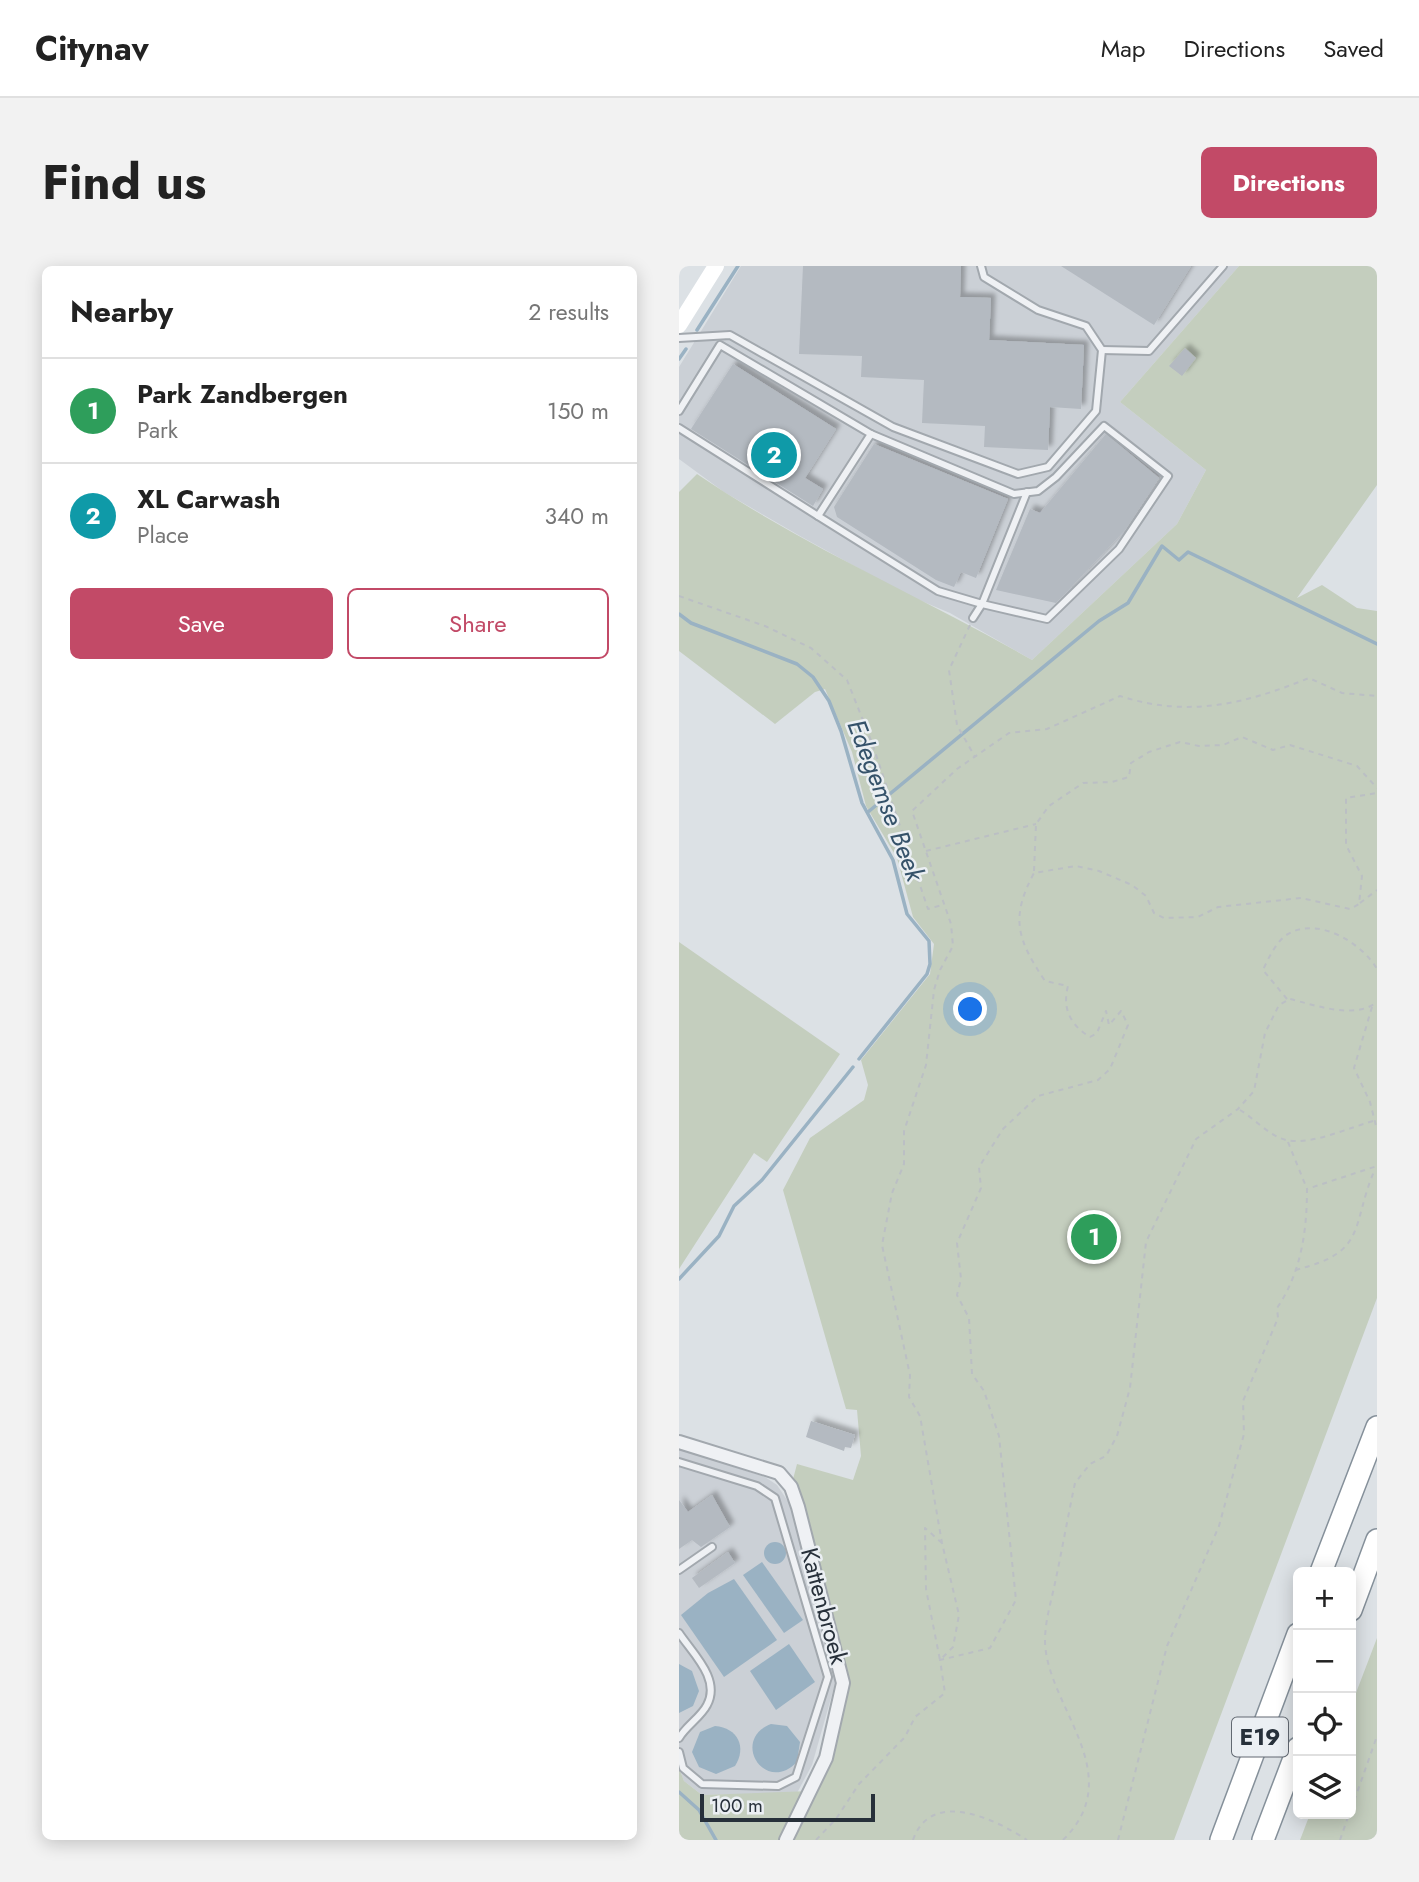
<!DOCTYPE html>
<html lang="en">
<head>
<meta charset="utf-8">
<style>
  :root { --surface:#fff; --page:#f2f2f2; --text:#222; --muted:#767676; --line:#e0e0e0; --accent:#c24a67 }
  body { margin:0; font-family:Jost,sans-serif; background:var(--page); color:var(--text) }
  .controls { position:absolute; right:21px; bottom:21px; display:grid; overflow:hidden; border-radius:10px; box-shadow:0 4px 18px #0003 }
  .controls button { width:63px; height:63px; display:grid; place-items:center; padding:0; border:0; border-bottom:2px solid var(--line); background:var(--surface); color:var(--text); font:35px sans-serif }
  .scale { position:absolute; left:21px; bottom:18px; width:175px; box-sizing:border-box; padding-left:7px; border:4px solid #27303a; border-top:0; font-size:19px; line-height:24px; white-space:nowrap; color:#27303a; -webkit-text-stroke:5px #ebeff3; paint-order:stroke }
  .you { position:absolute; left:292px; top:744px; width:24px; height:24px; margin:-18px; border:5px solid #fff; border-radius:50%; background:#1a73e8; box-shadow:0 0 0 10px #1a73e833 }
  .badge { display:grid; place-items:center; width:46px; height:46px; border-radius:50%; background:var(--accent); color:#fff; font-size:23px; font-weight:700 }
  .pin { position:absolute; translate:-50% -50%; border:4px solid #fff; box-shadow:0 2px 7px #0006 }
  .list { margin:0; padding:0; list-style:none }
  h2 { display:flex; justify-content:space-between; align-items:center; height:91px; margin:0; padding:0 28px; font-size:30px }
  h2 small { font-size:23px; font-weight:400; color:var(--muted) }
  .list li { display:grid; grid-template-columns:46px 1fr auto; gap:21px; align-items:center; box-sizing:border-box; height:105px; padding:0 28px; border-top:2px solid var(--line) }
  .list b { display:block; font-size:26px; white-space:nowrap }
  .list p { margin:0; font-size:23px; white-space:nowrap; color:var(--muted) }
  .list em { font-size:23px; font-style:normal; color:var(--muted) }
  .actions { display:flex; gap:14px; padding:21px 28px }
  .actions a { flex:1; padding:16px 0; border:2px solid var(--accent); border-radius:10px; text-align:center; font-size:24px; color:var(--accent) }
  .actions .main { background:var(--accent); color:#fff }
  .icon { flex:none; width:38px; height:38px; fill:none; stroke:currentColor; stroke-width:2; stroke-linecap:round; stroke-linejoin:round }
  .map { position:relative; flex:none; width:698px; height:1574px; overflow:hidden; border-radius:10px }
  header { display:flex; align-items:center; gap:42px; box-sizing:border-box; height:98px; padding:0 35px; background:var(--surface); border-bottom:2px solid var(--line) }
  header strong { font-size:33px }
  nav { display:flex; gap:38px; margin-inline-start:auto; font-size:24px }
  .intro { display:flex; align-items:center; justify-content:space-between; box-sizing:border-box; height:168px; padding:0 42px }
  h1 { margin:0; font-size:49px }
  .button { padding:18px 32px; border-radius:10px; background:var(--accent); color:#fff; font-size:24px; font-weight:700 }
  main { display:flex; gap:42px; padding:0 42px }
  aside { flex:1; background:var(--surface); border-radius:10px; box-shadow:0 4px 18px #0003 }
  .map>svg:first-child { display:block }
  .built { fill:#cbd0d6 }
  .green { fill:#c4cebe }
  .water { fill:#9ab2c3 }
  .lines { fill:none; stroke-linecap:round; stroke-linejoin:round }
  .stream { stroke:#9ab2c3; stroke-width:3.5 }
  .building { fill:#b4bac1; filter:url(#shadow) }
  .lane-casing { stroke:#a2a8ae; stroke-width:10 }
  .street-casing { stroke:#a2a8ae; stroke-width:16 }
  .highway-casing { stroke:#85909a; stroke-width:24 }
  .path { stroke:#bbbfc4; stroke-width:2; stroke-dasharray:5 5; stroke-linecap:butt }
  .lane { stroke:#eff1f4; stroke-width:6 }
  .street { stroke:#eff1f4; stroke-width:12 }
  .secondary { stroke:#fff; stroke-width:16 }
  .highway { stroke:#fff; stroke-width:21 }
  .labels { text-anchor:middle; stroke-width:5; stroke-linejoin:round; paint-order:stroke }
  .shield { fill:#ebeff3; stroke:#626972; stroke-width:2 }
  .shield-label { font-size:23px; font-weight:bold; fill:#27303a }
  .street-label { font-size:24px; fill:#27303a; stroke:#ebeff3 }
  .water-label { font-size:26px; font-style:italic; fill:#35526a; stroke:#ebeff3 }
</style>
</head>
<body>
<header>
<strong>Citynav</strong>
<nav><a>Map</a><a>Directions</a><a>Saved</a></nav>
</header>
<div class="intro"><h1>Find us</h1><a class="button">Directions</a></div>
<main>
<aside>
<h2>Nearby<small>2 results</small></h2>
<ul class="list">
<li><span class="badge" style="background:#2e9e5b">1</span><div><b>Park Zandbergen</b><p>Park</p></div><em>150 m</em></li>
<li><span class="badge" style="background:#0f9aa8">2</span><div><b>XL Carwash</b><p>Place</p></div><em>340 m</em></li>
</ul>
<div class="actions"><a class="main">Save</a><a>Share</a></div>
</aside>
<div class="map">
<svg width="698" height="1574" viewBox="0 0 698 1574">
  <defs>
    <filter id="shadow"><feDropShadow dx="4.5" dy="-4.5" stdDeviation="2" flood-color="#0004"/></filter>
  </defs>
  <rect width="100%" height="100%" fill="#dce1e5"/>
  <g class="built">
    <path d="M62,0H560L441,136L527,204L498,258L353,394L271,347L226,328L121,270L45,226L0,193V101Z"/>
    <path d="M0,1183L86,1211L98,1219L114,1243L158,1411L133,1499L118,1527L23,1529L5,1515L0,1502Z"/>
  </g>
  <g class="green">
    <path d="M560,0H698V219L618,332L643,319L678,342L698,345V1032L495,1574H0V1502L5,1515L23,1529L132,1525L164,1417L112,1221L118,1198L174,1214L182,1190L178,1144L167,1143L104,924L131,872L185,834L189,819L182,794L251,708L255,678L234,651L218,592L187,540L173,486L146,423L136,426L96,458L0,385V226L18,208C124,280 242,330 353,394L498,258L527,204L441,136Z"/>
    <path d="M0,676L161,788L88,896L75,887L0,1003Z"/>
    <path d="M698,1372V1574H621L631,1548H672V1440Z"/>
  </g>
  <g class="water">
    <circle cx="96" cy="1287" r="11"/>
    <path d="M83,1296L124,1354L105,1367L64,1309Z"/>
    <path d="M55,1313L98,1374L45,1411L2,1349L29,1327Z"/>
    <path d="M110,1378L136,1416L97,1444L71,1405Z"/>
    <path d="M0,1398L13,1405L20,1425L14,1440L0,1447Z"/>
    <path d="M92,1458L108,1460L121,1476L118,1496C86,1529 51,1474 92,1458Z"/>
    <path d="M36,1460C59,1462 68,1481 56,1500L37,1508L20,1501L13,1486L21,1466Z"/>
  </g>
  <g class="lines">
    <g class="stream">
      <path d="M18,64L59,0"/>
      <path d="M0,93L7,83"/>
      <path d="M0,348L12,357L118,398L134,411L150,435L162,465L183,537L214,594L228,648L250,675L251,698L248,708L180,793"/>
      <path d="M189,546L420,355L449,337L483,280L500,294L509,286L698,378"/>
      <path d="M0,1013L40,970L55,940L83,914L174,801"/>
      <path d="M0,1526L20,1544L37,1574"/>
    </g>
  </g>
  <g class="building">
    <path d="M124,0H282L281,31L312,32L310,74L405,79L402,143L371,141L369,184L305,181L306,160L243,157L245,114L182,111L183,90L120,88Z"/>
    <path d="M382,0H512L475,59Z"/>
    <path d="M506,82L517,92L503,110L490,100Z"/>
    <path d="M54,98L157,163L126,212L144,223L134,240L12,163Z"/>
    <path d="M427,168L480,212L446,264L377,337L317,324L351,243L361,247Z"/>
    <path d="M195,178L329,233L297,312L282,306L275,321L257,314L158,251L155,241Z"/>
    <path d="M132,1155L176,1169L172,1182L166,1181L165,1185L127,1171Z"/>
    <path d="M33,1229L51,1261L22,1281L13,1274L0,1283V1234L9,1246Z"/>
    <path d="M49,1286L56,1297L20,1322L13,1312Z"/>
  </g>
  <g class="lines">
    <g class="lane-casing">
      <g id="lane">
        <path d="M0,72L51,69L214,161L339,208L369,201L417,145L423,84L407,60L359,44L305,11L302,0"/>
        <path d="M423,84L470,85L544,0"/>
        <path d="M0,145L41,79L192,168L139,250L0,162"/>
        <path d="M192,168L335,228L359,225L377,211L425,160L489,210L440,283L368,353L303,338L294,352"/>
        <path d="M139,250L259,325L303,338L348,226"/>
        <path d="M0,1196L78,1220L96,1232L149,1411L117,1511L99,1520L23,1518L4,1502L0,1486"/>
        <path d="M0,1304L33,1281"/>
        <path d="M0,1367C14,1388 42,1413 28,1439C22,1451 7,1460 0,1472"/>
      </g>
    </g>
    <g class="street-casing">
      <path id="street" d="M0,1176L100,1207L112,1221L119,1241L164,1417L147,1492L107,1574"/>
    </g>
    <g class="highway-casing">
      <g id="highway">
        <path d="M642,1306L698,1161"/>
        <path d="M672,1344L698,1274"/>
        <path d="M542,1574L619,1368"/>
        <path d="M584,1574L619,1482"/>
      </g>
    </g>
    <g class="path">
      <path d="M0,330L86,360L132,382L168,414L193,477L249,643L263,639"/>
      <path d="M291,359L270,404L278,459L296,491"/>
      <path d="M247,585L357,558"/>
      <path d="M355,605L357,558L370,540L404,517L433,516L450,511L452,497L470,486L501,476L520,480L544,479L563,471L594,484L611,479L678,500L698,522"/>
      <path d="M681,637L698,624"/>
      <path d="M608,733L584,704C589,693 598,674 609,668C639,650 683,677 698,703"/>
      <path d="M693,741L675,802L691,836L698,864"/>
      <path d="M561,844C576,853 590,870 607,874C633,880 673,860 698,854"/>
      <path d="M609,876L628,923"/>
      <path d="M616,1004C690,986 671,961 696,903"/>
      <path d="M263,1277L246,1262L247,1323L261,1394L274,1381L280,1349L263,1277L241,1150L230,1131L231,1109L203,979L213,927L225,898V865L247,799L255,724L261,704L274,680L272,658L233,545L278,503L330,467L368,463L441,430C509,452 566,438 630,412L663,427L698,430"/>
      <path d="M672,1544L698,1470"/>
      <path d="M137,1574L157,1553L180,1518L226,1471L236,1451L266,1427L261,1394L311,1382L337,1334L320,1170L305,1125L293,1108L290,1052L278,1029L282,1013L278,977L302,922L300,901L324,863L359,830L419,814L431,803L449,759L442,745L430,759L427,745L418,767L411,771C391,759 383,742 389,720L366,715C338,673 331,652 355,607L397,600L420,605L453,619L467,630L475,647L485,652L519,651L539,641L622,632L671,643L680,638L683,610L667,579V532L698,527"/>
      <path d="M234,1574C252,1522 316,1553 348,1574"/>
      <path d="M384,1574C451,1508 367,1440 366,1375C366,1355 372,1336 376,1317C383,1284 389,1250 396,1217L411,1198L427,1190L438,1170L451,1122L467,976L517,873L559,843L575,825L586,767L600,739L611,733C636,739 676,754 698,736"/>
      <path d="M439,1574L488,1380L540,1260L565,1168L564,1135L599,1052L598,1042C622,1007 628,965 628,923L698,900"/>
      <path d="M661,1574L670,1548"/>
    </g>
    <use href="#lane" class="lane"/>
    <use href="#street" class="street"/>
    <path class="secondary" d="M0,59L37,0"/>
    <use href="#highway" class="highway"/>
  </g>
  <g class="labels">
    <rect class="shield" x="553" y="1451.5" width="56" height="39" rx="5"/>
    <g class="shield-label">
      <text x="581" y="1479">E19</text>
    </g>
    <g class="street-label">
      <text transform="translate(145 1340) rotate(75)" y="8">Kattenbroek</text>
    </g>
    <g class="water-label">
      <text transform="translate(207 534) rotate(69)" y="9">Edegemse Beek</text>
    </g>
  </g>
</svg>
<div class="controls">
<button>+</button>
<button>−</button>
<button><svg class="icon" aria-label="locate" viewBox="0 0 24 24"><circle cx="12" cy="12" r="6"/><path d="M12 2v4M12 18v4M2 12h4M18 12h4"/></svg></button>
<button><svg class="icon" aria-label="layers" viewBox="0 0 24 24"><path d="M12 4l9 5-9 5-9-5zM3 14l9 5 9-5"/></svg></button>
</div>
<div class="scale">100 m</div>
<div class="you"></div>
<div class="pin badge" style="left:415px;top:971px;background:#2e9e5b">1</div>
<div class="pin badge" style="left:95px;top:189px;background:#0f9aa8">2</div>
</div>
</main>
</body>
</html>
